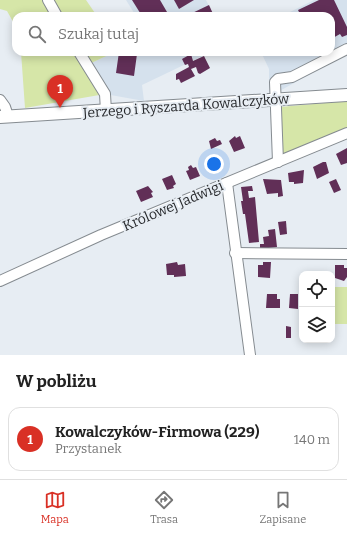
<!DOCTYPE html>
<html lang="pl">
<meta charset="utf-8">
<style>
:root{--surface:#fff;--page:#f6f6f6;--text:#222;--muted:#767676;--line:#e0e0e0;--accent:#d93025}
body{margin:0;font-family:Bitter,serif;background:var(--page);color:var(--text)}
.controls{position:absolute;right:12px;bottom:12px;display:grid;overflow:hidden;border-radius:8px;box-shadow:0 2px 10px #0003}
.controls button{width:36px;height:36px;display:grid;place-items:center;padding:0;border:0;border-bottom:1px solid var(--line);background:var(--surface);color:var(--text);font:20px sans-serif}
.you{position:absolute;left:214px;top:164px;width:14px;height:14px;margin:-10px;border:3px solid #fff;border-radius:50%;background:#1a73e8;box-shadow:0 0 0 6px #1a73e833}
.badge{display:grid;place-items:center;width:26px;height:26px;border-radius:50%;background:var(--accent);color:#fff;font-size:13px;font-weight:700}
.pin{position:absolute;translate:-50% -33px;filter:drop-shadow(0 1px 2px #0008)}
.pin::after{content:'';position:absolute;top:21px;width:14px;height:12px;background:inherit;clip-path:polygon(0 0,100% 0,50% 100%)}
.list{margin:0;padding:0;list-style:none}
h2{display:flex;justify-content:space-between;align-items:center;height:52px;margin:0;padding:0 16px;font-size:17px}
h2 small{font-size:13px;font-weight:400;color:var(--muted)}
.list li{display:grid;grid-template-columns:26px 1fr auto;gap:12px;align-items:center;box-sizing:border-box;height:64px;margin:0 8px 8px;padding:0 8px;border:1px solid var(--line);border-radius:12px}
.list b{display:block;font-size:15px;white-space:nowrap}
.list p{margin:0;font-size:13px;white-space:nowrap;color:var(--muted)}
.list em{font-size:13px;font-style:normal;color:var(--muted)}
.icon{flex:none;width:22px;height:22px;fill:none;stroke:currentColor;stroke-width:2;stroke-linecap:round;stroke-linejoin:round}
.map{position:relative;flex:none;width:347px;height:355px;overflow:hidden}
.search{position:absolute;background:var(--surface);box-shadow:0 2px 10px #0003;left:12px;right:12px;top:12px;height:44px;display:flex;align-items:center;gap:10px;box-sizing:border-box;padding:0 14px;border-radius:12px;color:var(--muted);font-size:15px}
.sheet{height:124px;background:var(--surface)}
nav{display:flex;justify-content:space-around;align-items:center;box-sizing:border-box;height:56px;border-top:1px solid var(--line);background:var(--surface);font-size:11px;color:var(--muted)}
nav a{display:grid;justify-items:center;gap:2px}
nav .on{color:var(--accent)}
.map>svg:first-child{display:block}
.built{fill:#d5e1ed}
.green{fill:#d6e6a8}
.building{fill:#612f57}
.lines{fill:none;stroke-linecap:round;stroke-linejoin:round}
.minor-casing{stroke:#858b90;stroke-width:12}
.major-casing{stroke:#858b90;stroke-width:14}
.minor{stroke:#fff;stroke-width:10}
.major{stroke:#fff;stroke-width:12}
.labels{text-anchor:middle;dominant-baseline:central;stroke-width:4;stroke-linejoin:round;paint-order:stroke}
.street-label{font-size:14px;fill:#282a2d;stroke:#e7edf3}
</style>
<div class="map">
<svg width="347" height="355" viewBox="0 0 347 355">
<rect width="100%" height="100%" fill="#e7edf3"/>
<!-- built -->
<g class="built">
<polygon points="126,0 206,0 214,16 136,16"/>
<polygon points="314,0 347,0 347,54 274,94 269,87 269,69 261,52 331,52 331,16 282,16"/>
<polygon points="115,52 211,52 142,85 144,101 105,94 87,65"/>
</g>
<!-- green -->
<g class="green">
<polygon points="0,0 86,0 97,16 16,16 16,27 7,11 0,9"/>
<polygon points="21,52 115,52 87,65 105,94 25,108"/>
<polygon points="347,101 347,133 278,162 280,107"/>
<rect x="332" y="287" width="15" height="37"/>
</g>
<!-- building -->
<g class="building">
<polygon points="132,0 160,0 167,12 161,16 142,16"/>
<polygon points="174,0 194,0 179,9"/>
<polygon points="319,0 334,0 347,27 347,35 342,37 340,34 331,39 331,16 301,16 298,10"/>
<polygon points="209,5 214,16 186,16"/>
<polygon points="119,52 145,52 145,53 137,54 134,76 116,73"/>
<polygon points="154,52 174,52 175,56 155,56"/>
<polygon points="191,54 193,61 204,56 210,68 200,74 198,73 196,67 191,69 195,76 181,83 179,79 176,80 176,74 189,67 188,64 185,65 182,59"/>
<polygon points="235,136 236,138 240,136 245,148 234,152 229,141"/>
<polygon points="215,138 217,141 220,140 222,144 211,149 209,141"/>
<polygon points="347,148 347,163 341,165 336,154"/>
<polygon points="323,162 326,162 329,173 317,179 313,167"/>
<polygon points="191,165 193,168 196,167 200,176 190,180 186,171 189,170 188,167"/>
<polygon points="304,170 303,183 294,184 294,182 289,182 288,173"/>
<polygon points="172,175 176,184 173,186 174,188 167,190 162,179"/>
<polygon points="263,179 281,180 283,196 278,197 278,193 267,194"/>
<polygon points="336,179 341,190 334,193 329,182"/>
<polygon points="148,186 153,192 151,193 153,197 141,202 136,191"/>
<polygon points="252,186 253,191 248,191 249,198 255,197 259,242 249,243 245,214 243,214 241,201 243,201 241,187"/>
<polygon points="286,221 287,234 280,235 278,222"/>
<polygon points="275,229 277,247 260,249 260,244 264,244 263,237 269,236 268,230"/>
<polygon points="177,262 178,265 185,264 186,276 174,277 174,275 167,275 166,264"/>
<polygon points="263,262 271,262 270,278 258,277 258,265 263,265"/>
<polygon points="335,265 344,265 344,268 347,268 347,277 344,281 335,278"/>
<polygon points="267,294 277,294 277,299 280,299 280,308 266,308"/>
<polygon points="290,294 298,294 298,309 289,308"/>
<polygon points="286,326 291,327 291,338 286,338"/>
</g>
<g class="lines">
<!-- minor casing -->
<g class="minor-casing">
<g id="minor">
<polyline points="48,0 57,16"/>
<polyline points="79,52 105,94 106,111"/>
<polyline points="0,100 5,107 8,116"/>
<polyline points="278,162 275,82 278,79 292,77 347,49"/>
<polyline points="227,183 250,355"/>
<polyline points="235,253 347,254"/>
<polyline points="0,281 101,235 347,133"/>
</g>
</g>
<!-- major casing -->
<g class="major-casing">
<polyline id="major" points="0,117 347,95"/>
</g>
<!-- minor -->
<use href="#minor" class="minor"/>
<!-- major -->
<use href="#major" class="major"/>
</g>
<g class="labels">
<!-- street labels -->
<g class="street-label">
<text transform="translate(186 106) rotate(-4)">Jerzego i Ryszarda Kowalczyków</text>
<text transform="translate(173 206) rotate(-23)">Królowej Jadwigi</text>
</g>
</g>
</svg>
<div class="controls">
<button><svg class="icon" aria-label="locate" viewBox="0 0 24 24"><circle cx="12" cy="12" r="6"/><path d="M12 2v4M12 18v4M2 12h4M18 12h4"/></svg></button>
<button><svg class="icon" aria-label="layers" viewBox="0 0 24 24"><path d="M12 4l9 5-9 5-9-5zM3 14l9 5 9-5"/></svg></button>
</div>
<div class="you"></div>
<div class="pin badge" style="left:60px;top:108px">1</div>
<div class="search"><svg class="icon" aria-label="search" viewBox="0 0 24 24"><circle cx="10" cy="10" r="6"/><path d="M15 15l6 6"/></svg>Szukaj tutaj</div>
</div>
<section class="sheet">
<h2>W pobliżu<small></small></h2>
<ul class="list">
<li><span class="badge">1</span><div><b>Kowalczyków-Firmowa (229)</b><p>Przystanek</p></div><em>140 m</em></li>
</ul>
</section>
<nav>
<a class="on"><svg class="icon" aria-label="map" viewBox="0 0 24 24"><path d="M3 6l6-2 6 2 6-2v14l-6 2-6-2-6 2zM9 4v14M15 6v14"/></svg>Mapa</a>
<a><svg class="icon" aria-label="directions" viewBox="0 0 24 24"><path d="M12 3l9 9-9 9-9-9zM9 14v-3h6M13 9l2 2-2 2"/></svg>Trasa</a>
<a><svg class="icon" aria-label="saved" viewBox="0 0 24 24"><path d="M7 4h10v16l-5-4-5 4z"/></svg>Zapisane</a>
</nav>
